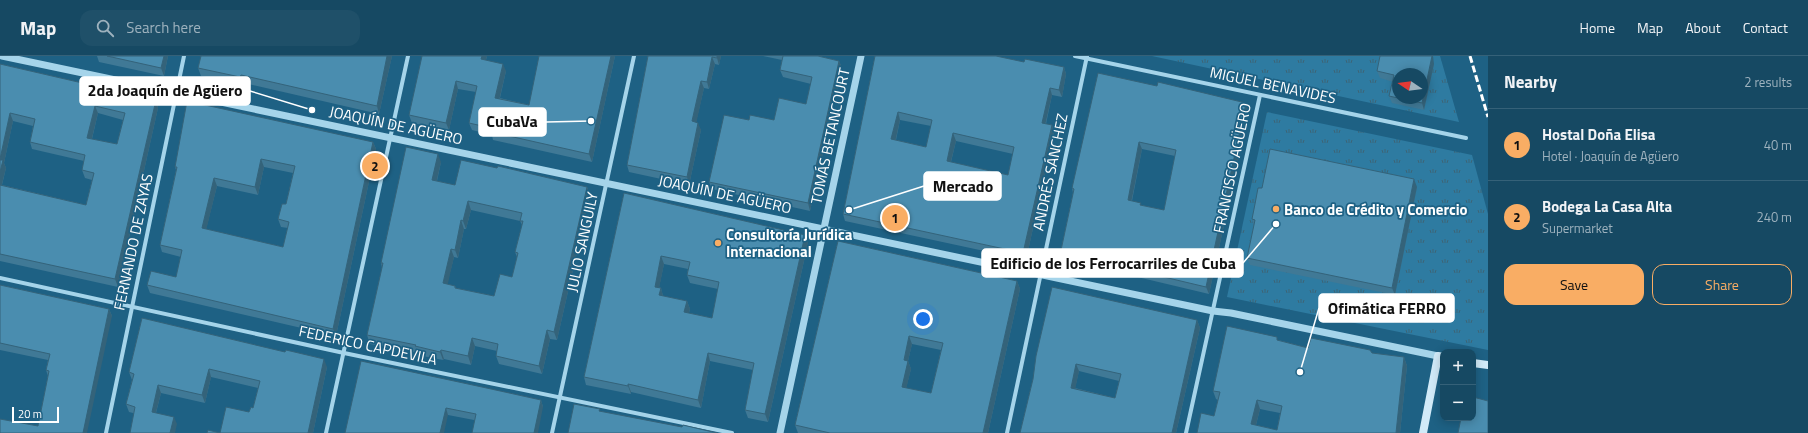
<!DOCTYPE html>
<meta charset="utf-8">
<style>
:root{--surface:#164963;--page:#1f5069;--text:#f1f3f6;--muted:#9eb2be;--line:#356178;--accent:#f9ad64}
body{margin:0;font-family:"Titillium Web",sans-serif;background:var(--page);color:var(--text)}
.controls{position:absolute;right:12px;bottom:12px;display:grid;overflow:hidden;border-radius:8px;box-shadow:0 2px 10px #0003}
.controls button{width:36px;height:36px;display:grid;place-items:center;padding:0;border:0;border-bottom:1px solid var(--line);background:var(--surface);color:var(--text);font:20px sans-serif}
.compass{position:absolute;left:1392px;top:12px;width:36px;height:36px;border-radius:50%;background:var(--surface);box-shadow:0 2px 10px #0003;rotate:283deg}
.scale{position:absolute;left:12px;bottom:10px;width:47px;box-sizing:border-box;padding-left:4px;border:2px solid #fff;border-top:0;font-size:11px;line-height:14px;white-space:nowrap;color:#fff;-webkit-text-stroke:3px #1e6184;paint-order:stroke}
.you{position:absolute;left:923px;top:263px;width:14px;height:14px;margin:-10px;border:3px solid #fff;border-radius:50%;background:#1a73e8;box-shadow:0 0 0 6px #1a73e833}
.badge{display:grid;place-items:center;width:26px;height:26px;border-radius:50%;background:var(--accent);color:#111;font-size:13px;font-weight:700}
.pin{position:absolute;translate:-50% -50%;border:2px solid #fff;box-shadow:0 1px 4px #0006}
.list{margin:0;padding:0;list-style:none}
h2{display:flex;justify-content:space-between;align-items:center;height:52px;margin:0;padding:0 16px;font-size:17px}
h2 small{font-size:13px;font-weight:400;color:var(--muted)}
.list li{display:grid;grid-template-columns:26px 1fr auto;gap:12px;align-items:center;box-sizing:border-box;height:72px;padding:0 16px;border-top:1px solid var(--line)}
.list b{display:block;font-size:15px;white-space:nowrap}
.list p{margin:0;font-size:13px;white-space:nowrap;color:var(--muted)}
.list em{font-size:13px;font-style:normal;color:var(--muted)}
.actions{display:flex;gap:8px;padding:12px 16px}
.actions a{flex:1;padding:9px 0;border:1px solid var(--accent);border-radius:12px;text-align:center;font-size:14px;color:var(--accent)}
.actions .main{background:var(--accent);color:#111}
.icon{flex:none;width:22px;height:22px;fill:none;stroke:currentColor;stroke-width:2;stroke-linecap:round;stroke-linejoin:round}
.map{position:relative;flex:none;width:1488px;height:377px;overflow:hidden}
header{display:flex;align-items:center;gap:24px;box-sizing:border-box;height:56px;padding:0 20px;background:var(--surface);border-bottom:1px solid var(--line)}
header strong{font-size:19px}
nav{display:flex;gap:22px;margin-inline-start:auto;font-size:14px}
.search{width:280px;height:36px;background:var(--page);display:flex;align-items:center;gap:10px;box-sizing:border-box;padding:0 14px;border-radius:12px;color:var(--muted);font-size:15px}
main{display:flex}
aside{flex:1;background:var(--surface)}
.map>svg:first-child{display:block}
.grass{fill:url(#grass-tufts);fill-rule:evenodd}
.lines{fill:none;stroke-linecap:round;stroke-linejoin:round}
.minor{stroke:#a5d4ea;stroke-width:4}
.tertiary{stroke:#a5d4ea;stroke-width:7}
.secondary{stroke:#d1eaf8;stroke-width:8}
.rail{stroke:#fff;stroke-width:3;stroke-dasharray:7 3;stroke-linecap:butt}
.wall{fill:#407996;fill-rule:evenodd}
.shaded-wall{fill:#34637a}
.building{fill:#4a8daf;stroke:#34637a;fill-rule:evenodd}
.poi-dot{fill:#f9ad64;stroke:#1e6184;stroke-width:1.5}
.labels{text-anchor:middle;dominant-baseline:central;stroke-width:3.5;stroke-linejoin:round;paint-order:stroke}
.street-label{font-size:15px;fill:#fff;stroke:#1e6184}
.poi-label{font-size:15px;font-weight:bold;fill:#fff;stroke:#1e6184;text-anchor:start}
.leader{fill:none;stroke:#fff;stroke-width:1.5}
.callout-dot{fill:#fff;stroke:#1e6184;stroke-width:1.5}
.callout{fill:#fff;stroke:#fff;stroke-width:1.5}
.callout-label{font-size:16px;text-anchor:middle;font-weight:bold;fill:#111}
</style>
<header>
<strong>Map</strong>
<div class="search"><svg class="icon" aria-label="search" viewBox="0 0 24 24"><circle cx="10" cy="10" r="6"/><path d="M15 15l6 6"/></svg>Search here</div>
<nav><a>Home</a><a>Map</a><a>About</a><a>Contact</a></nav>
</header>
<main>
<div class="map">
<svg width="1488" height="377" viewBox="0 0 1488 377">
<defs>
<pattern id="grass-tufts" width="24" height="20" patternUnits="userSpaceOnUse"><rect width="24" height="20" fill="#2e7ba1"/><path d="M3 7l-1-3M5 7V3M7 7l1-3M15 17l-1-3M17 17v-4M19 17l1-3" fill="none" stroke="#3d6476"/></pattern>
</defs>
<rect width="100%" height="100%" fill="#1e6184"/>
<!-- grass -->
<g class="grass">
<path d="M1152,0h288l19,66zM1398,18h24v24h-24z"/>
<polygon points="1267,56 1472,99 1488,158 1488,294 1227,241"/>
</g>
<g class="lines">
<!-- minor -->
<g class="minor">
<polyline points="1075,0 1466,82"/>
<polyline points="0,222 344,297 732,377"/>
<polyline points="106,377 184,0"/>
<polyline points="326,377 408,0"/>
<polyline points="552,377 634,0"/>
<polyline points="1007,377 1087,0"/>
<polyline points="1186,377 1260,39"/>
</g>
<!-- tertiary -->
<g class="tertiary">
<polyline points="2,0 1213,255 1231,257 1438,300"/>
<polyline points="780,377 861,0"/>
</g>
<!-- secondary -->
<g class="secondary">
<polyline points="1473,307 1488,309"/>
<polyline points="1423,377 1438,300 1443,301"/>
</g>
<!-- rail -->
<polyline class="rail" points="1470,0 1488,61"/>
</g>
<!-- wall -->
<g class="wall">
<polygon points="97,0 168,0 164,20 99,6"/>
<polygon points="201,0 392,0 379,58 244,27 243,29 201,20 198,12"/>
<polygon points="487,0 486,4 506,15 500,42 529,49 615,0 592,106 493,84 492,79 472,74 469,67 476,36 458,33 449,74 412,67 409,59"/>
<polygon points="648,0 721,0 719,9 715,8 709,33 704,32 696,66 701,74 689,129 629,116 627,109"/>
<polygon points="763,0 818,0 839,5 842,12 810,155 712,133 709,126 749,64 774,64 806,48 811,28 783,21 780,14 782,4"/>
<path d="M875,0l149,6 40,5 2,7 -4,23 -10,-2 -6,29 6,1 2,8 -28,127 -181,-39 -2,-7zM900,64l31,6 -5,21 -30,-7zM956,85l57,13 -5,21 -57,-13z"/>
<path d="M0,8l156,36 2,8 -40,179 -118,-26zM98,57l25,7 -6,24 -25,-5zM13,65l20,5 -3,16 2,7 52,12 -2,9 3,8 7,2 -6,25 -84,-20 4,-17 -2,-5z"/>
<polygon points="1434,8 1424,54 1392,47 1389,40 1393,26 1380,22 1377,15"/>
<path d="M1157,30l89,17 3,7 -40,184 -80,-19 -66,-13 -3,-7 13,-62 -1,-5zM1142,93l33,7 -11,54 -23,-5 -9,-4z"/>
<path d="M373,86l3,7 -40,187 -186,-43 -3,-8 29,-8 5,-20 -19,-5 -2,-7 16,-75 -1,-3zM264,111l29,6 -7,31 -8,15 3,8 7,1 -5,19 -77,-18 11,-43 41,9z"/>
<path d="M441,106l-4,19 18,4 132,2 3,8 -33,145 -7,-1 -8,35 -43,-10 -3,-8 1,-5 -22,-5 -4,19 -27,-6 -1,1 -25,-5v-2l-48,-9 -3,-9 15,-67 -1,-5zM471,154l49,11 2,4 -7,27 2,5 -5,20 -18,19 -38,-8 -1,-2 -8,-2 7,-27 4,1 6,-29h2z"/>
<polygon points="1417,131 1395,239 1250,209 1247,202 1254,170 1252,163 1262,132"/>
<path d="M624,137l181,42 3,8 -40,179 -20,-4 -3,-8 8,-40 -43,-9 -9,47 -70,-16v2l-45,-9 -2,-8zM664,208l24,5 -1,6 3,8 28,6 -6,29 -23,-5 1,-4 -3,-8 -24,-5 -2,-8 -2,-1z"/>
<path d="M838,185l179,40 3,8 -32,144h-190l-3,-8zM912,288l29,6 -10,43 -25,-5 5,-19 -3,-8z"/>
<polygon points="0,229 109,253 112,260 38,370 48,320 46,314 48,304 0,294"/>
<polygon points="142,262 327,311 313,377 207,377 220,377 249,356 253,352 258,332 211,321 205,347 161,337 156,357 177,368 129,356 126,348 132,324 129,316"/>
<path d="M1197,264l3,8 -24,105h-156l13,-54zM1079,315l40,10 -4,17 -40,-10z"/>
<path d="M1278,284l30,8 64,5 32,4 3,9 -7,67h-203l17,-17 4,-16 -2,-1 -3,-8zM1260,353l20,4 -3,17 -21,-5z"/>
<polygon points="482,331 541,344 543,351 474,364 448,359 345,377"/>
</g>
<!-- shaded-wall -->
<g class="shaded-wall">
<polygon points="164,0 168,0 164,20 161,12"/>
<polygon points="387,0 392,0 379,58 377,50"/>
<polygon points="482,0 487,0 484,11 481,3"/>
<polygon points="611,0 615,0 592,106 589,98"/>
<polygon points="717,0 721,0 719,9 717,2"/>
<polygon points="1432,0 1433,0 1434,8 1424,54 1422,47"/>
<polygon points="712,1 715,8 709,33 707,26"/>
<polygon points="839,5 842,12 810,155 808,147"/>
<polygon points="503,8 506,15 498,49 495,42"/>
<polygon points="1064,11 1066,18 1062,41 1059,34"/>
<polygon points="241,19 244,27 243,29 240,21"/>
<polygon points="456,25 458,33 449,74 446,67"/>
<polygon points="701,25 704,32 695,73 692,65"/>
<polygon points="1050,32 1052,39 1044,74 1042,67"/>
<polygon points="156,44 158,52 118,231 115,223"/>
<polygon points="1246,47 1249,54 1209,238 1206,231"/>
<polygon points="95,50 98,57 90,90 87,82"/>
<polygon points="898,56 900,64 894,91 891,83"/>
<polygon points="10,57 13,65 4,107 6,112 0,136 0,103"/>
<polygon points="698,67 701,74 689,129 687,121"/>
<polygon points="1052,69 1054,77 1026,204 1023,197"/>
<polygon points="953,77 956,85 949,113 947,105"/>
<polygon points="373,86 376,93 336,280 333,273"/>
<polygon points="1139,86 1142,93 1130,152 1128,144"/>
<polygon points="438,98 441,106 435,132 432,124"/>
<polygon points="261,103 264,111 258,139 255,131"/>
<polygon points="214,122 217,130 205,179 202,172"/>
<polygon points="1414,123 1417,131 1395,239 1392,232"/>
<polygon points="587,131 590,139 557,284 554,276"/>
<polygon points="468,145 471,154 466,173 463,165"/>
<polygon points="461,164 464,173 458,202 455,194"/>
<polygon points="805,179 808,187 768,366 765,358"/>
<polygon points="451,193 454,201 446,236 443,227"/>
<polygon points="661,200 664,208 658,238 655,231"/>
<polygon points="1017,225 1020,233 988,377 983,377"/>
<polygon points="661,232 663,240 662,247 659,239"/>
<polygon points="687,245 690,253 687,264 684,256"/>
<polygon points="109,253 112,260 87,377 83,377"/>
<polygon points="1197,264 1200,272 1176,377 1172,377"/>
<polygon points="547,274 550,283 542,318 539,310"/>
<polygon points="909,280 912,288 908,305 911,313 905,338 902,331 904,304"/>
<polygon points="472,282 475,290 471,309 468,300"/>
<polygon points="441,294 444,303 443,304 440,296"/>
<polygon points="708,297 710,305 701,352 698,344"/>
<polygon points="1404,301 1407,310 1400,377 1396,377"/>
<polygon points="324,303 327,311 313,377 308,377"/>
<polygon points="1076,308 1079,315 1074,339 1071,332"/>
<polygon points="209,313 211,321 205,347 202,339"/>
<polygon points="628,328 631,336 631,338 628,330"/>
<polygon points="158,329 161,337 154,364 152,356"/>
<polygon points="541,344 543,351 538,377 534,377"/>
<polygon points="1257,344 1260,353 1254,377 1251,368"/>
<polygon points="446,352 448,359 444,377 440,377"/>
<polygon points="174,361 177,368 175,377 170,377"/>
</g>
<!-- building -->
<g class="building">
<polygon points="107,0 164,0 161,12"/>
<polygon points="201,0 387,0 377,50 241,19 240,21 198,12"/>
<polygon points="422,0 482,0 481,3 503,8 495,42 529,49 539,0 611,0 589,98 491,76 491,72 469,67 477,30 456,25 446,67 409,59"/>
<polygon points="648,0 717,0 717,2 712,1 707,26 701,25 692,65 698,67 687,121 627,109"/>
<polygon points="783,0 818,0 839,5 808,147 709,126 724,59 749,64 750,59 774,64 779,42 806,48 812,21 780,14"/>
<path d="M875,0h121l28,6 1,-3 39,8 -5,23 -9,-2 -8,35 10,2 -29,128 -180,-39zM898,56l34,8 -6,27 -35,-8zM953,77l61,14 -6,28 -61,-14z"/>
<polygon points="1380,0 1432,0 1422,47 1399,42 1422,42 1422,18 1398,18 1398,42 1389,40 1394,19 1377,15"/>
<path d="M0,8l156,36 -41,179 -115,-25v-69l86,20 8,-32 -12,-3 3,-15 -55,-13 5,-23 -25,-6 -10,46zM95,50l30,7 -8,31 -30,-6z"/>
<path d="M1098,17l59,13 1,-4 88,21 -40,184 -80,-19 -66,-13 14,-66 -2,-1zM1139,86l37,8 -12,60 -24,-5 1,-2 -13,-3z"/>
<path d="M187,45l186,41 -40,187 -186,-44 4,-14 25,6 6,-27 -22,-5 17,-78h-2zM261,103l34,7 -9,38h-4l-4,15 11,3 -6,25 -81,-19 12,-50 41,9z"/>
<path d="M406,91l32,7 -6,26 23,5 6,-25 36,8 1,-2 89,21 -33,145 -7,-2 -8,36 -43,-10 2,-12 -26,-6 -4,18 -27,-6 -1,2 -25,-6 1,-1 -49,-10 16,-72h-2zM468,145l54,12 -2,8h3l-8,31 3,1 -6,24 -12,-3 -6,22 -39,-8v-2l-12,-3 8,-34 4,1 6,-30 2,1z"/>
<polygon points="1270,93 1414,123 1392,232 1247,202 1255,164 1252,163 1255,148 1258,132 1262,132"/>
<polygon points="0,104 3,104 0,116"/>
<path d="M624,137l181,42 -40,179 -20,-4 9,-47 -46,-10 -10,47 -70,-16v2l-44,-9zM661,200l29,6 -3,13 32,7 -7,36 -28,-6 3,-11 -28,-6 2,-7 -6,-1z"/>
<path d="M838,185l179,40 -34,152h-153l-35,-8zM909,280l34,7 -12,50 -29,-6 6,-26 -4,-1z"/>
<polygon points="0,229 109,253 83,377 0,377 0,363 38,370 49,315 46,314 50,298 0,287"/>
<path d="M1052,231l145,33 -25,113h-152l13,-54 3,-23zM1076,308l45,10 -6,24 -44,-10z"/>
<polygon points="142,262 285,296 286,294 324,303 308,377 207,377 208,374 220,377 226,351 249,356 251,351 253,352 260,325 209,313 202,339 158,329 152,356 174,361 170,377 130,377 135,351 126,348 134,318 129,316"/>
<path d="M1227,270l50,11v3l31,8 3,-10 59,12 2,3 32,4 -8,76h-199l4,-20 13,3 6,-24 -7,-1zM1257,344l25,6 -5,24 -26,-6z"/>
<polygon points="361,305 482,331 541,344 534,377 472,377 476,358 446,352 440,377 345,377"/>
<polygon points="1473,341 1488,345 1488,377 1458,377 1461,362 1473,362"/>
<polygon points="574,348 600,353 599,355 682,371 683,369 717,377 568,377"/>
</g>
<!-- markers -->
<g class="poi-dot">
<circle cx="1276" cy="153" r="4"/>
<circle cx="718" cy="187" r="4"/>
</g>
<g class="labels">
<!-- street labels -->
<g class="street-label">
<text transform="translate(1273 29) rotate(12)">MIGUEL BENAVIDES</text>
<text transform="translate(396 69) rotate(12)">JOAQUÍN DE AGÜERO</text>
<text transform="translate(830 80) rotate(-78)">TOMÁS BETANCOURT</text>
<text transform="translate(1232 112) rotate(-78)">FRANCISCO AGÜERO</text>
<text transform="translate(1050 116) rotate(-78)">ANDRÉS SÁNCHEZ</text>
<text transform="translate(725 138) rotate(12)">JOAQUÍN DE AGÜERO</text>
<text transform="translate(133 186) rotate(-78)">FERNANDO DE ZAYAS</text>
<text transform="translate(582 186) rotate(-78)">JULIO SANGUILY</text>
<text transform="translate(368 289) rotate(12)">FEDERICO CAPDEVILA</text>
</g>
<!-- poi labels -->
<g class="poi-label">
<text x="1284" y="153">Banco de Crédito y Comercio</text>
<text x="726" y="178">Consultoría Jurídica<tspan x="726" dy="17">Internacional</tspan></text>
</g>
</g>
<!-- callouts -->
<path class="leader" d="M312 54L250 35M591 65L546 66M849 154L924 130M1276 168L1243 207M1300 316L1319 252"/>
<g class="callout-dot">
<circle cx="312" cy="54" r="4"/>
<circle cx="591" cy="65" r="4"/>
<circle cx="849" cy="154" r="4"/>
<circle cx="1276" cy="168" r="4"/>
<circle cx="1300" cy="316" r="4"/>
</g>
<g class="callout">
<rect x="80" y="21" width="170" height="28" rx="4"/>
<rect x="479" y="52" width="67" height="28" rx="4"/>
<rect x="924" y="116" width="77" height="28" rx="4"/>
<rect x="982" y="193" width="261" height="28" rx="4"/>
<rect x="1319" y="238" width="135" height="28" rx="4"/>
</g>
<g class="callout-label">
<text x="165" y="40">2da Joaquín de Agüero</text>
<text x="512" y="71">CubaVa</text>
<text x="963" y="136">Mercado</text>
<text x="1113" y="213">Edificio de los Ferrocarriles de Cuba</text>
<text x="1387" y="258">Ofimática FERRO</text>
</g>
</svg>
<div class="controls">
<button>+</button>
<button>−</button>
</div>
<svg class="compass" viewBox="-18 -18 36 36"><path d="M0-13l5 13h-10z" fill="#e53935"/><path d="M0 13l5-13h-10z" fill="#9eb2be"/></svg>
<div class="scale">20 m</div>
<div class="you"></div>
<div class="pin badge" style="left:895px;top:162px">1</div>
<div class="pin badge" style="left:375px;top:110px">2</div>
</div>
<aside>
<h2>Nearby<small>2 results</small></h2>
<ul class="list">
<li><span class="badge">1</span><div><b>Hostal Doña Elisa</b><p>Hotel · Joaquín de Agüero</p></div><em>40 m</em></li>
<li><span class="badge">2</span><div><b>Bodega La Casa Alta</b><p>Supermarket</p></div><em>240 m</em></li>
</ul>
<div class="actions"><a class="main">Save</a><a>Share</a></div>
</aside>
</main>
